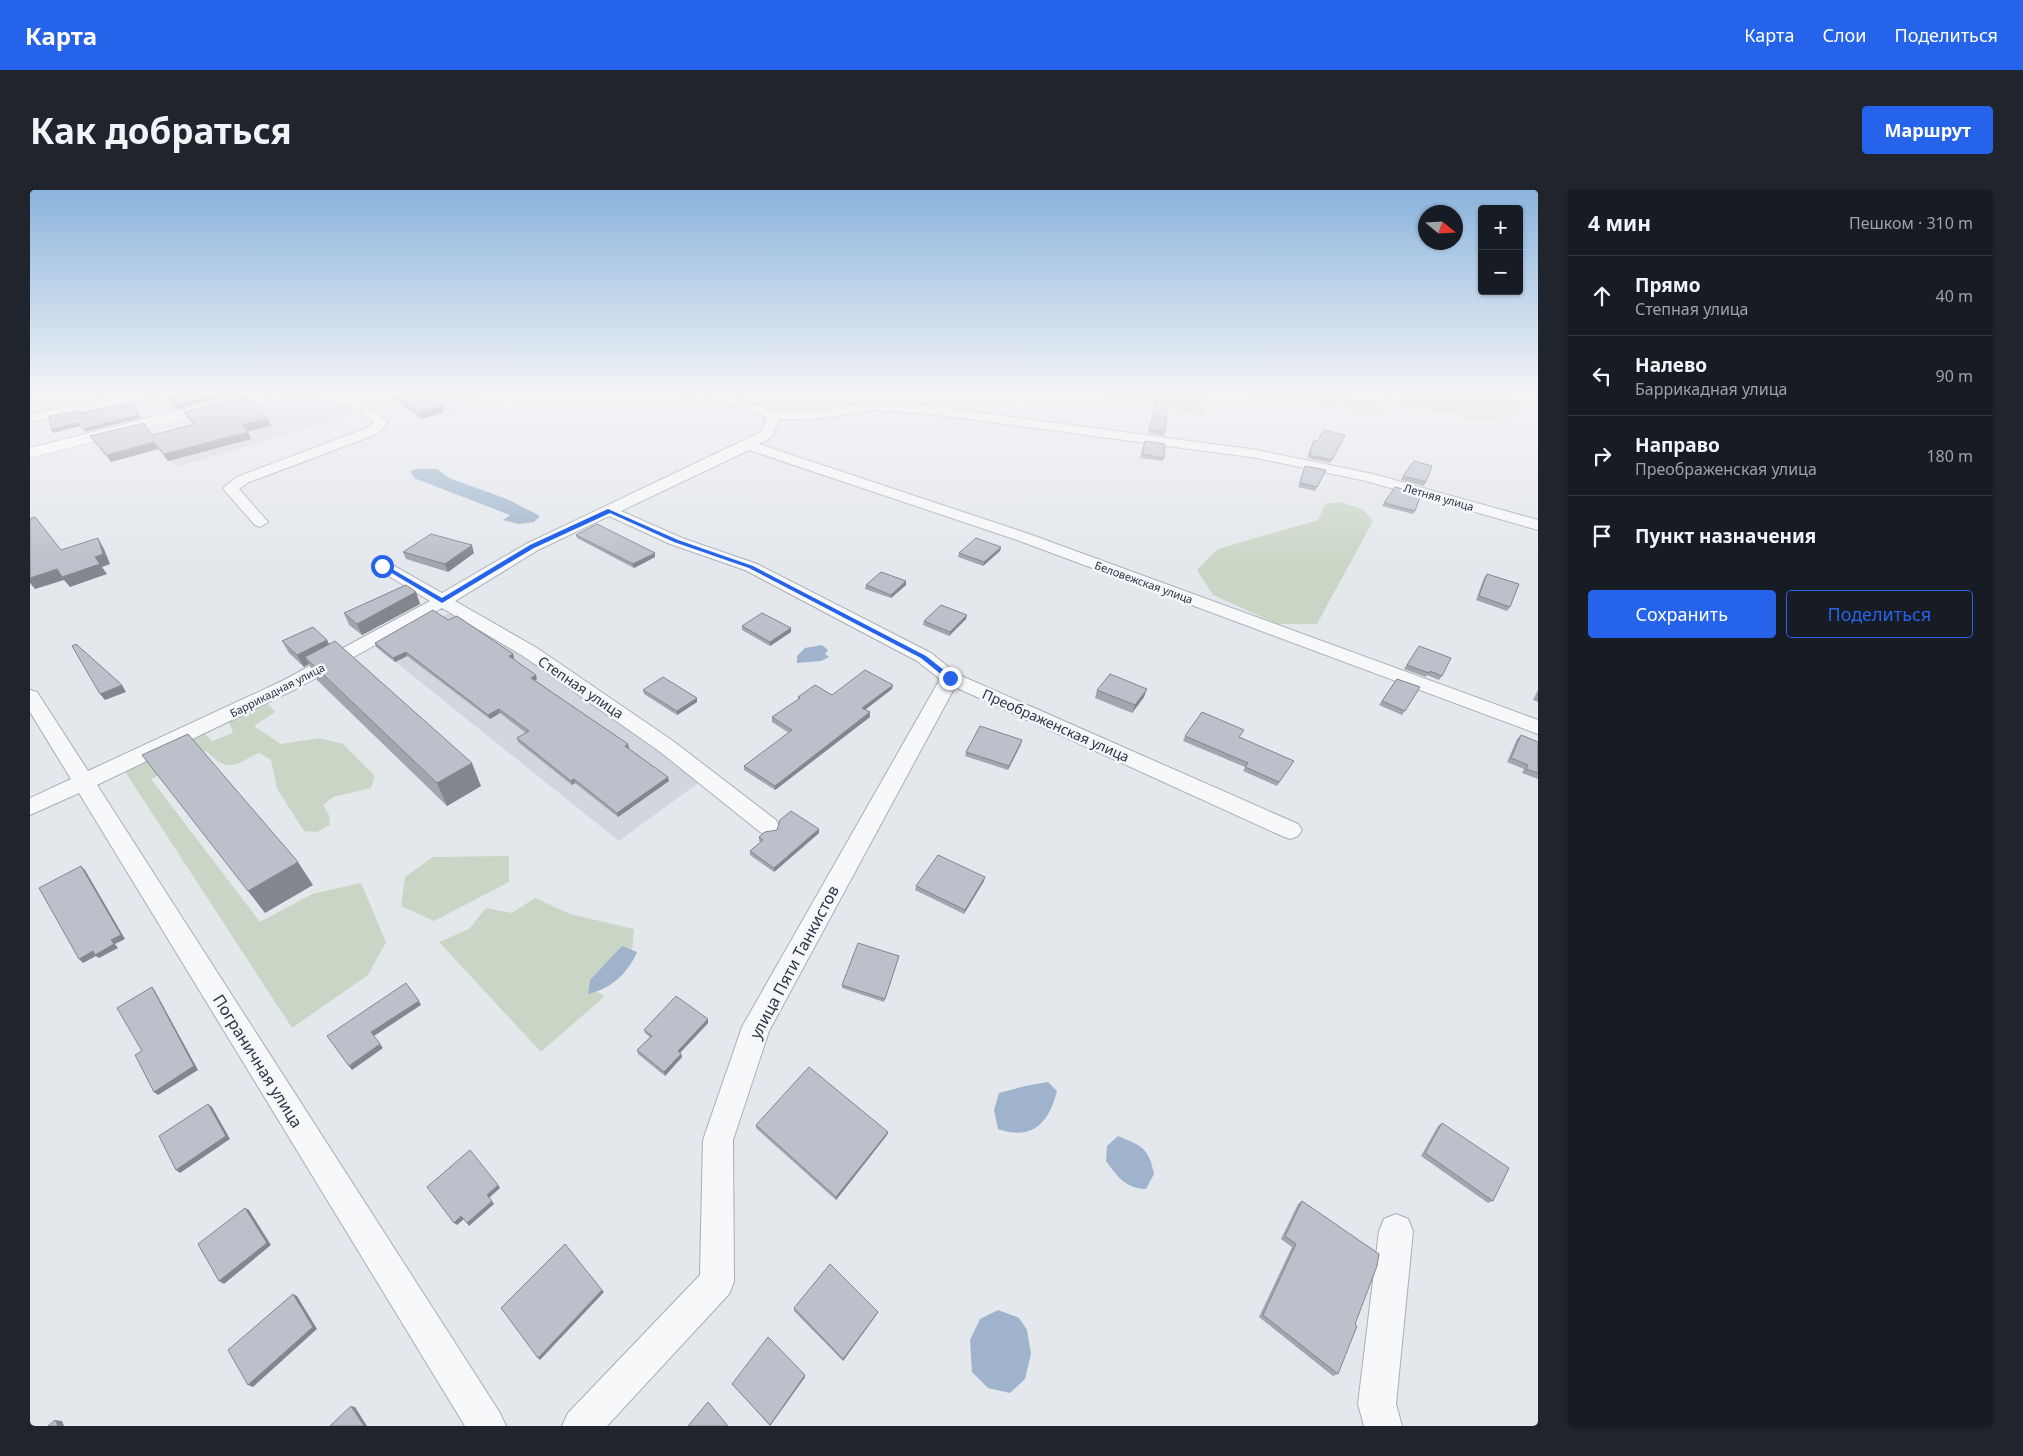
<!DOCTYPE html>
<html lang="ru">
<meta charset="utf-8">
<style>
:root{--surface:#171b24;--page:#20242c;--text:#f1f3f6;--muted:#9ea1a6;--line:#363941;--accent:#2563eb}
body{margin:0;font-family:"Noto Sans",sans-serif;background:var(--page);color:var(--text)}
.controls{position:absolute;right:15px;top:15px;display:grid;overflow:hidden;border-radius:5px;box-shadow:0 1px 4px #0004}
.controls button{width:45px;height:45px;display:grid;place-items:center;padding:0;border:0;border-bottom:1px solid var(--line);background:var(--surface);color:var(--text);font:25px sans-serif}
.compass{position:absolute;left:1388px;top:15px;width:45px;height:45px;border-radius:50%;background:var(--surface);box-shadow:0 1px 4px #0004;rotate:108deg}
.stop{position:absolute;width:15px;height:15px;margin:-11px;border:4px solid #2563eb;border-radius:50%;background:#fff}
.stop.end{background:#2563eb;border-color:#fff;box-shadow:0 1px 5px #0008}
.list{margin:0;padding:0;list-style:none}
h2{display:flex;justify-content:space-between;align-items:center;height:65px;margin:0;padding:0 20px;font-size:21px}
h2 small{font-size:16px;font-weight:400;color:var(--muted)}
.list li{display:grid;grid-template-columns:32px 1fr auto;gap:15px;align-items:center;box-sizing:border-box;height:80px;padding:0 20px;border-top:1px solid var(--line)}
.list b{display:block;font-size:19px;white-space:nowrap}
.list p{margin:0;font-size:16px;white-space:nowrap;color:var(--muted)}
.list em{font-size:16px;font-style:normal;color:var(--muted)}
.actions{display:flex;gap:10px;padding:15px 20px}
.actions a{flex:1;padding:11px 0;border:1px solid var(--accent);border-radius:5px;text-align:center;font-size:18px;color:var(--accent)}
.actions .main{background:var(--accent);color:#fff}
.icon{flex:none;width:28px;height:28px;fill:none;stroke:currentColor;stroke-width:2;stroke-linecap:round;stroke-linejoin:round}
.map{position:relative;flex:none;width:1508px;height:1236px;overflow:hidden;border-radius:5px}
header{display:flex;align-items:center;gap:30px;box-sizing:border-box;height:70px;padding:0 25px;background:var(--accent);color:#fff}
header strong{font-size:24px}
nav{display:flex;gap:28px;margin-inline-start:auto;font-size:18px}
.intro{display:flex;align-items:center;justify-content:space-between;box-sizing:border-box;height:120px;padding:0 30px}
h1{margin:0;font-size:35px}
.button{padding:12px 22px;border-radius:5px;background:var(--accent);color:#fff;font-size:18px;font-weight:700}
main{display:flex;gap:30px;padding:0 30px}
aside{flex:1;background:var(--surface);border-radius:5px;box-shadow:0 1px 4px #0004}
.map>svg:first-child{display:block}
.built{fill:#d2d6de}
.green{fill:#c9d6c5}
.water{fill:#9fb4cc}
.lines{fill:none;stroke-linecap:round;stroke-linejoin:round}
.minor-casing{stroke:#a9aeb7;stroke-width:2}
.major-casing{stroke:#a3abb8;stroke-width:1}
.minor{fill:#f7f8fa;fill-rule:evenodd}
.major{fill:#fff;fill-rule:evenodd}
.wall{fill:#a1a5ae}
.shaded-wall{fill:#83868d}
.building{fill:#bbc0ca;stroke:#83868d}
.route{fill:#2563eb}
.labels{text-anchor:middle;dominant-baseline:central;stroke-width:5;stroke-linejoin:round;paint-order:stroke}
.far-street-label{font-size:11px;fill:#2b3445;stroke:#f4f6f9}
.street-label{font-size:14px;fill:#2b3445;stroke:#f4f6f9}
.near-street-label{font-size:16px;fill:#2b3445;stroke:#f4f6f9}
</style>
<header>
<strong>Карта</strong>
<nav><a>Карта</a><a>Слои</a><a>Поделиться</a></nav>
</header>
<div class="intro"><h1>Как добраться</h1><a class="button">Маршрут</a></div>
<main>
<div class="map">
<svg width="1508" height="1236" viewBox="0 0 1508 1236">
<rect width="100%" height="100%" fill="#e4e7ec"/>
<!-- built -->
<g class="built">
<polygon points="384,200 472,200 421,224"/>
<polygon points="271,204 313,213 326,224 147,277 120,251 179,237 171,228"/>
<polygon points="426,420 671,591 589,651 348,458"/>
</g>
<!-- green -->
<g class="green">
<path d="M1034,200h275l18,10h45l-4,-7 4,-3h87c10,9 25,7 36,15l-7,11 -22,2 -4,3 -21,-1 -17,-9 -20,2 -7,-5 -20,1 -33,-4 10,7 -17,3 -27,-9 -12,3 -40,-7 -13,4 -52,-11 -12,4 -9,15 -96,-14 -6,-5z"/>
<polygon points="1310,312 1332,319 1343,331 1287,434 1247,434 1183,405 1167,380 1188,359 1288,330 1295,314"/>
<path d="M238,514l7,8 -21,14 27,18 38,-6 24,6 32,32 -4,12 -38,9 -10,8 6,10 1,10 -13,7 -13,-1 -27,-42 -6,-29 -12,-7c-28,13 -29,20 -53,-2l-55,28 109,143 52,-28 49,-11 25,59 -18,33 -76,53 -168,-258 80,-37 8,8 21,-8 -4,-11 9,-7z"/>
<polygon points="479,666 479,692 404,731 371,716 375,687 403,667"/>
<polygon points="505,708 540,724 604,739 602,760 592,757 560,790 559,803 567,802 575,806 511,862 409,752 439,739 456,718 482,723"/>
</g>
<!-- water -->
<g class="water">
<polygon points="387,279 407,279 419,288 477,309 510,326 504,332 488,334 473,330 480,325 384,288 380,281"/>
<polygon points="792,455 798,460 795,464 799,467 791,471 767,473 767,466 775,458"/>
<path d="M592,756l15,6c-9,21 -26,37 -49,42l2,-14z"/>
<path d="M1018,892l9,9c-8,32 -25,50 -59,38l-4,-19 5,-17 26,-7z"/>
<path d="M1088,946c24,10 31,12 36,38l-8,15c-21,-1 -28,-12 -40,-28l1,-15z"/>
<polygon points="968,1120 989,1128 997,1140 1001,1164 995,1189 980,1203 958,1198 942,1182 940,1150 950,1129"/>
</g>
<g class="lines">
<!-- minor casing -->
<g class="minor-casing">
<g id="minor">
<polygon points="121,200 146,200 140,204 0,232 0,224"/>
<polygon points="256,200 284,200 323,207 358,232 347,244 217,293 209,299 238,332 230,337 225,335 195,301 193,298 207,287 337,238 344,232 315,213 262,204"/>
<polygon points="653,200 673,200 745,221 781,222 845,212 900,216 1227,260 1343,284 1508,330 1508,340 1336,291 1227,268 900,224 845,220 781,230 749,229 742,247 729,254 999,344 1508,530 1508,544 987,350 719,260 591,321 652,348 727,374 901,463 927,484 1268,634 1272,640 1268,646 1260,649 1252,646 925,497 739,841 703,950 704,1092 699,1104 577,1236 532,1236 538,1223 670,1085 673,950 712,837 910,489 887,471 715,380 640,354 579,326 508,360 425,411 507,458 643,551 746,630 749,636 746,642 738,645 730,642 629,561 493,466 412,418 266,499 67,595 470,1223 476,1236 435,1236 49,603 0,625 0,608 41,589 0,522 0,500 7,502 58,581 252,491 400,411 347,379 345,376 347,373 359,373 412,403 496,354 731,242 737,227"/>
<polygon points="1493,200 1508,200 1508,206 1495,203"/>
<polygon points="1366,1024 1378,1029 1383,1041 1366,1214 1372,1236 1334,1236 1328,1214 1349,1041 1354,1029"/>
</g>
</g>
<!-- major casing -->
<g class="major-casing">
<polygon id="major" points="229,200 254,200 252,203 0,268 0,258"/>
</g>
<!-- minor -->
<use href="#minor" class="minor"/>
<!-- major -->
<use href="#major" class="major"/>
</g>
<!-- wall -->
<g class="wall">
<polygon points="1130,200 1135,242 1134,246 1118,243"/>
<polygon points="1353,200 1361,200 1356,213"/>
<polygon points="361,202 412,216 414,222 391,229 363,209"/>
<polygon points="138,207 184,209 147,219 139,211"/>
<polygon points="154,222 238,229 241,236 217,242 221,249 138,271 128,259 81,272 65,253 60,246 122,245 163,234 158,229"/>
<polygon points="1315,245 1300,273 1277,268 1284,250 1288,251"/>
<polygon points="1115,251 1134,268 1133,271 1110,268"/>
<polygon points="1275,276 1296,280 1285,301 1268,297"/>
<polygon points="1373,286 1396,292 1394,296 1371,290"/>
<polygon points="1354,313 1385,321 1383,324 1352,316"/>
<polygon points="546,345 625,367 604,378 547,348"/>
<polygon points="971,357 970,361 953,376 928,367 929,363"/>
<polygon points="373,362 444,363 418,382 376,369"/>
<polygon points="1457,384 1480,417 1477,421 1446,410 1454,388"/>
<polygon points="876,391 876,395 861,408 835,399 836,395"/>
<polygon points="386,402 390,414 332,445 319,435 314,423"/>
<polygon points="936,429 919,446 893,435 894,431"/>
<polygon points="418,430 483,464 484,468 483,468 507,489 505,490 599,558 598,559 639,591 588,627 545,593 542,595 488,552 487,548 496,543 470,523 460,529 377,466 365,472 346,457 345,453"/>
<polygon points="712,436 761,438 761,442 740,456 712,440"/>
<polygon points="297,450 299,454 451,596 417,616 287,490 279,474 274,477 259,463 252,451"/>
<polygon points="1389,456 1412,486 1409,490 1397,485 1396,487 1374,479"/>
<polygon points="1367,489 1390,497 1372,525 1349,515"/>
<polygon points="862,499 835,520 840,527 745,600 714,580 714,576 759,543 742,532 742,527 768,510 768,507 802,505"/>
<polygon points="613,500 667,512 647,525 614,504"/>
<polygon points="1067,500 1114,507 1102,523 1065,508"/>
<polygon points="1508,500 1508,512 1503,510"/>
<polygon points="1491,545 1508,552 1508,589 1492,583 1494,579 1477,572 1487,549"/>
<polygon points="1155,546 1210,548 1264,571 1247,596 1213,581 1215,577 1153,551"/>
<polygon points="991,554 978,580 935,566 936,562"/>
<polygon points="789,643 744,682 720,665 720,661 731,652 729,651 729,647"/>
<polygon points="954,691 934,724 885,700 886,696"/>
<polygon points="868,770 854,812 812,798 812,795"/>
<polygon points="678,829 678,833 650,863 651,864 652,867 635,886 608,864 607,860 620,847 615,843 614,840"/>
<polygon points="1412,933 1463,1011 1458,1013 1391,966 1408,936"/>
<polygon points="726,935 858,942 857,945 806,1010 726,938"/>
<polygon points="1272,1011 1325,1134 1308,1184 1303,1186 1229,1127 1262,1057 1251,1049 1268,1014"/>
<polygon points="764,1118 848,1122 847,1124 813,1171 764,1121"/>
<polygon points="775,1187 740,1236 703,1195 702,1194"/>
</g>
<!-- shaded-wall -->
<g class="shaded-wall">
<polygon points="207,200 208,203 185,209 184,206"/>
<polygon points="662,202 663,205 656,209 655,205"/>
<polygon points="183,206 184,209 147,219 146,215"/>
<polygon points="412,216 414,222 391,229 389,222"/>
<polygon points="109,225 111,228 55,242 53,239"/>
<polygon points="238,229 241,236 215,242 212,235"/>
<polygon points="48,233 50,236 23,243 21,239"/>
<polygon points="218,242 221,249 138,271 134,264"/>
<polygon points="124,252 128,259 81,272 77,265"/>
<polygon points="68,348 74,359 80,374 72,377 77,384 40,397 34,390 5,399 0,393 0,388 65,367"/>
<polygon points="442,355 444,363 418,382 415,374"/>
<polygon points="971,357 970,361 953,376 954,372"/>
<polygon points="625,363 625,367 604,378 603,374"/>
<polygon points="876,391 876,395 861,408 861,405"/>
<polygon points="386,402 390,414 332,445 327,434"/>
<polygon points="937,425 936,429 919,446 920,442"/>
<polygon points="761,438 761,442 740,456 740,452"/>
<polygon points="297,450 303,462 275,467 279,474 274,477 267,465"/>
<polygon points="376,462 377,466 365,472 363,468"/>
<polygon points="483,464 484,468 480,470 479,466"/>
<polygon points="506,485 507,489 502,492 501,488"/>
<polygon points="92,495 96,502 75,510 70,504"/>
<polygon points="863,495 862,499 832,522 832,518"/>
<polygon points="1117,499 1114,507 1102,523 1105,515"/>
<polygon points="667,508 667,512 647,525 647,521"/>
<polygon points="469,519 470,523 460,529 458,525"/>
<polygon points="840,522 840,527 745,600 745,596"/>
<polygon points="992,550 991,554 978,580 979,576"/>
<polygon points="598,554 599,558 595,560 595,556"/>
<polygon points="442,573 451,596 417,616 407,593"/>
<polygon points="638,587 639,591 588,627 587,623"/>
<polygon points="544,589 545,593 542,595 541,591"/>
<polygon points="789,639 789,643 744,682 744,678"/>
<polygon points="268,672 283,695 235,723 218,701"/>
<polygon points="51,676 55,680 95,749 85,754 88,758 69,768 66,766 53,773 49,769 81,750"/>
<polygon points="955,687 954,691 934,724 935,720"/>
<polygon points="122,797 125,801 168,880 128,905 124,902"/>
<polygon points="389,811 391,815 344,846 341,842"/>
<polygon points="678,829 678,833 648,865 648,861"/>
<polygon points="350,854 353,858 322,880 319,876"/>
<polygon points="651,864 652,867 635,886 634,882"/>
<polygon points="178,914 182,917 200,949 150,983 146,980"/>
<polygon points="858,942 857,945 806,1010 806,1007"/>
<polygon points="468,995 470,998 459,1008 457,1005"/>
<polygon points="462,1011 464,1014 439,1036 437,1033"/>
<polygon points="215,1018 219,1020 241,1055 194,1094 189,1091"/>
<polygon points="431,1026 434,1029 427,1035 424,1033"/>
<polygon points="572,1100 574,1102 510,1170 508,1168"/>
<polygon points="263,1104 267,1106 287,1139 223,1197 218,1195"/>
<polygon points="848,1122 847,1124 813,1171 813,1169"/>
<polygon points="775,1185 775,1187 740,1236 740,1235"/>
<polygon points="321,1216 325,1217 337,1236 334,1236"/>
<polygon points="25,1230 32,1231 34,1236 28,1236"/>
</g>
<!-- building -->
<g class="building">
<polygon points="166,200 177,200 183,206 146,215 138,207"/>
<polygon points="187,200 206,200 184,206"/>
<polygon points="369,200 389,200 412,216 389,222 361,202"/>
<polygon points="653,200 658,200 662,202 655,205"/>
<polygon points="1130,200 1138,201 1135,242 1119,240"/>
<polygon points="1355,200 1361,200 1357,209"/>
<polygon points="217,206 238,229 212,235 218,242 134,264 124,252 77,265 60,246 114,233 122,245 166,234 154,222"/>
<polygon points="102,213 109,225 53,239 48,233 21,239 19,226 48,221 49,224"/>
<polygon points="1294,240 1315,245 1302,270 1279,265 1284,250 1288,251"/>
<polygon points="1115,251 1135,254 1134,268 1112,264"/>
<polygon points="1384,271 1402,276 1396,292 1373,286"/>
<polygon points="1275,276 1296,280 1287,297 1270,293"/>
<polygon points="1365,297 1391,304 1385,321 1354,313"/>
<polygon points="5,327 31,360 68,348 73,364 65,367 70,374 32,387 27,379 0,388 0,329"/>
<polygon points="567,334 625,363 603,374 546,345"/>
<polygon points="401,344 442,355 415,374 373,362"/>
<polygon points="946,348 971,357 954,372 929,363"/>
<polygon points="851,382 876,391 861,405 836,395"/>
<polygon points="1457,384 1489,394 1480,417 1449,406"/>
<polygon points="376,395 386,402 327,434 314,423"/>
<polygon points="911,415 937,425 920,442 894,431"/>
<polygon points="403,420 418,430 427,426 483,464 479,466 506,485 501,488 598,554 595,556 638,587 587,623 544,589 541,591 487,548 499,541 469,519 458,525 376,462 363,468 345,453"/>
<polygon points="732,423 761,438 740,452 712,436"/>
<polygon points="283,437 297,450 267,465 252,451"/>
<polygon points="305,451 442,573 407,593 275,467"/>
<polygon points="46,454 92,495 70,504 42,456"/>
<polygon points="1389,456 1421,468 1412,486 1400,481 1399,483 1377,475"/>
<polygon points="835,480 863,495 832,518 840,522 745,596 714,576 762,540 742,527 770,508 768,507 785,495 802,505"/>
<polygon points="1080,484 1117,499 1105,515 1067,500"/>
<polygon points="633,487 667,508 647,521 613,500"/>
<polygon points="1367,489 1390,497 1375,521 1352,511"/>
<polygon points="1172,522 1214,540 1209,547 1264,571 1249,592 1215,577 1218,573 1155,546"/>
<polygon points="950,536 992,550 979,576 936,562"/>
<polygon points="158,544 268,672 218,701 112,565"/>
<polygon points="1491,545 1508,552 1508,583 1496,579 1498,575 1481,568"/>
<polygon points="761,621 789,639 744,678 720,661 733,650 729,647 735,642 747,640 750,630"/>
<polygon points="908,665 955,687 935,720 886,696"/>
<polygon points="51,676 91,745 81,750 84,754 65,765 63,761 49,769 9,698"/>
<polygon points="828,753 869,766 855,809 812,795"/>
<polygon points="376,793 389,811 341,842 350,854 319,876 297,846"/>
<polygon points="122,797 164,876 124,902 105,865 112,861 87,818"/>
<polygon points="646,806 678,829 648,861 651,864 634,882 607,860 622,846 614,840"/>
<polygon points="779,877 858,942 806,1007 726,935"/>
<polygon points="178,914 196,946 146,980 129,946"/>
<polygon points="1412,933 1479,978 1463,1011 1395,963"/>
<polygon points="440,960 468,995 457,1005 462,1011 437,1033 431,1026 424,1033 397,997"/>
<polygon points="1272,1011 1349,1064 1347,1076 1325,1134 1327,1136 1308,1184 1233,1125 1266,1054 1255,1046"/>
<polygon points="215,1018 237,1053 189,1091 168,1054"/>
<polygon points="535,1054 572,1100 508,1168 471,1118"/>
<polygon points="800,1074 848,1122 813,1169 764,1118"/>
<polygon points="263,1104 283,1137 218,1195 198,1160"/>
<polygon points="738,1147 775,1185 740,1235 702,1194"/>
<polygon points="678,1212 698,1236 658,1236"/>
<polygon points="321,1216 334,1236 300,1236"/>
<polygon points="25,1230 28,1236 18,1236"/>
</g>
<!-- sky -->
<linearGradient id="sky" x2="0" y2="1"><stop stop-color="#8bb4dd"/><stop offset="0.54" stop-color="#f3f4f6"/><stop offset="1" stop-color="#f3f4f6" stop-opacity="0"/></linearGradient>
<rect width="1508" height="373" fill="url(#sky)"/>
<!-- route -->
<polygon class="route" points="578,319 648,350 723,376 896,466 924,488 918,490 891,468 719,378 644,352 580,323 504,358 412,413 350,376 355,375 412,408 500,355"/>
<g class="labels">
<!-- far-street labels -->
<g class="far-street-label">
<text transform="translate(1409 307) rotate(16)">Летняя улица</text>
<text transform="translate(1114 392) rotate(20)">Беловежская улица</text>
<text transform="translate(247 500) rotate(-27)">Баррикадная улица</text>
</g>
<!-- street labels -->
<g class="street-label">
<text transform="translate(551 497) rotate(34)">Степная улица</text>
<text transform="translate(1026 535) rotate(24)">Преображенская улица</text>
</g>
<!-- near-street labels -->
<g class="near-street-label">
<text transform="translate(764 772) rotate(-62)">улица Пяти Танкистов</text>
<text transform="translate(228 871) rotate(58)">Пограничная улица</text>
</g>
</g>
</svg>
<div class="controls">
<button>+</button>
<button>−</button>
</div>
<svg class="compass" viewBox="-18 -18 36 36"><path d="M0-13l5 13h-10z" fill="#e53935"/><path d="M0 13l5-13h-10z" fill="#9ea1a6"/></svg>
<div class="stop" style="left:352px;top:376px"></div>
<div class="stop end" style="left:920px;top:488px"></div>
</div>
<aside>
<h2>4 мин<small>Пешком · 310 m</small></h2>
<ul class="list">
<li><svg class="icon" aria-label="ahead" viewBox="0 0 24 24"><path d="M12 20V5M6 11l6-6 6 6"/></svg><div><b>Прямо</b><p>Степная улица</p></div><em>40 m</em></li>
<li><svg class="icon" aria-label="left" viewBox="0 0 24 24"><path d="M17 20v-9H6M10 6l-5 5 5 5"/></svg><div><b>Налево</b><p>Баррикадная улица</p></div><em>90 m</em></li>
<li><svg class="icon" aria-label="right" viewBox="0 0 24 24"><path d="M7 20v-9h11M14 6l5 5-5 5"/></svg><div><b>Направо</b><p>Преображенская улица</p></div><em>180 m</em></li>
<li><svg class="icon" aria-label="arrive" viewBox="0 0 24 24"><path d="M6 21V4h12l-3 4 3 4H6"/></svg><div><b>Пункт назначения</b></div></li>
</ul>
<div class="actions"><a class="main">Сохранить</a><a>Поделиться</a></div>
</aside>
</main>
